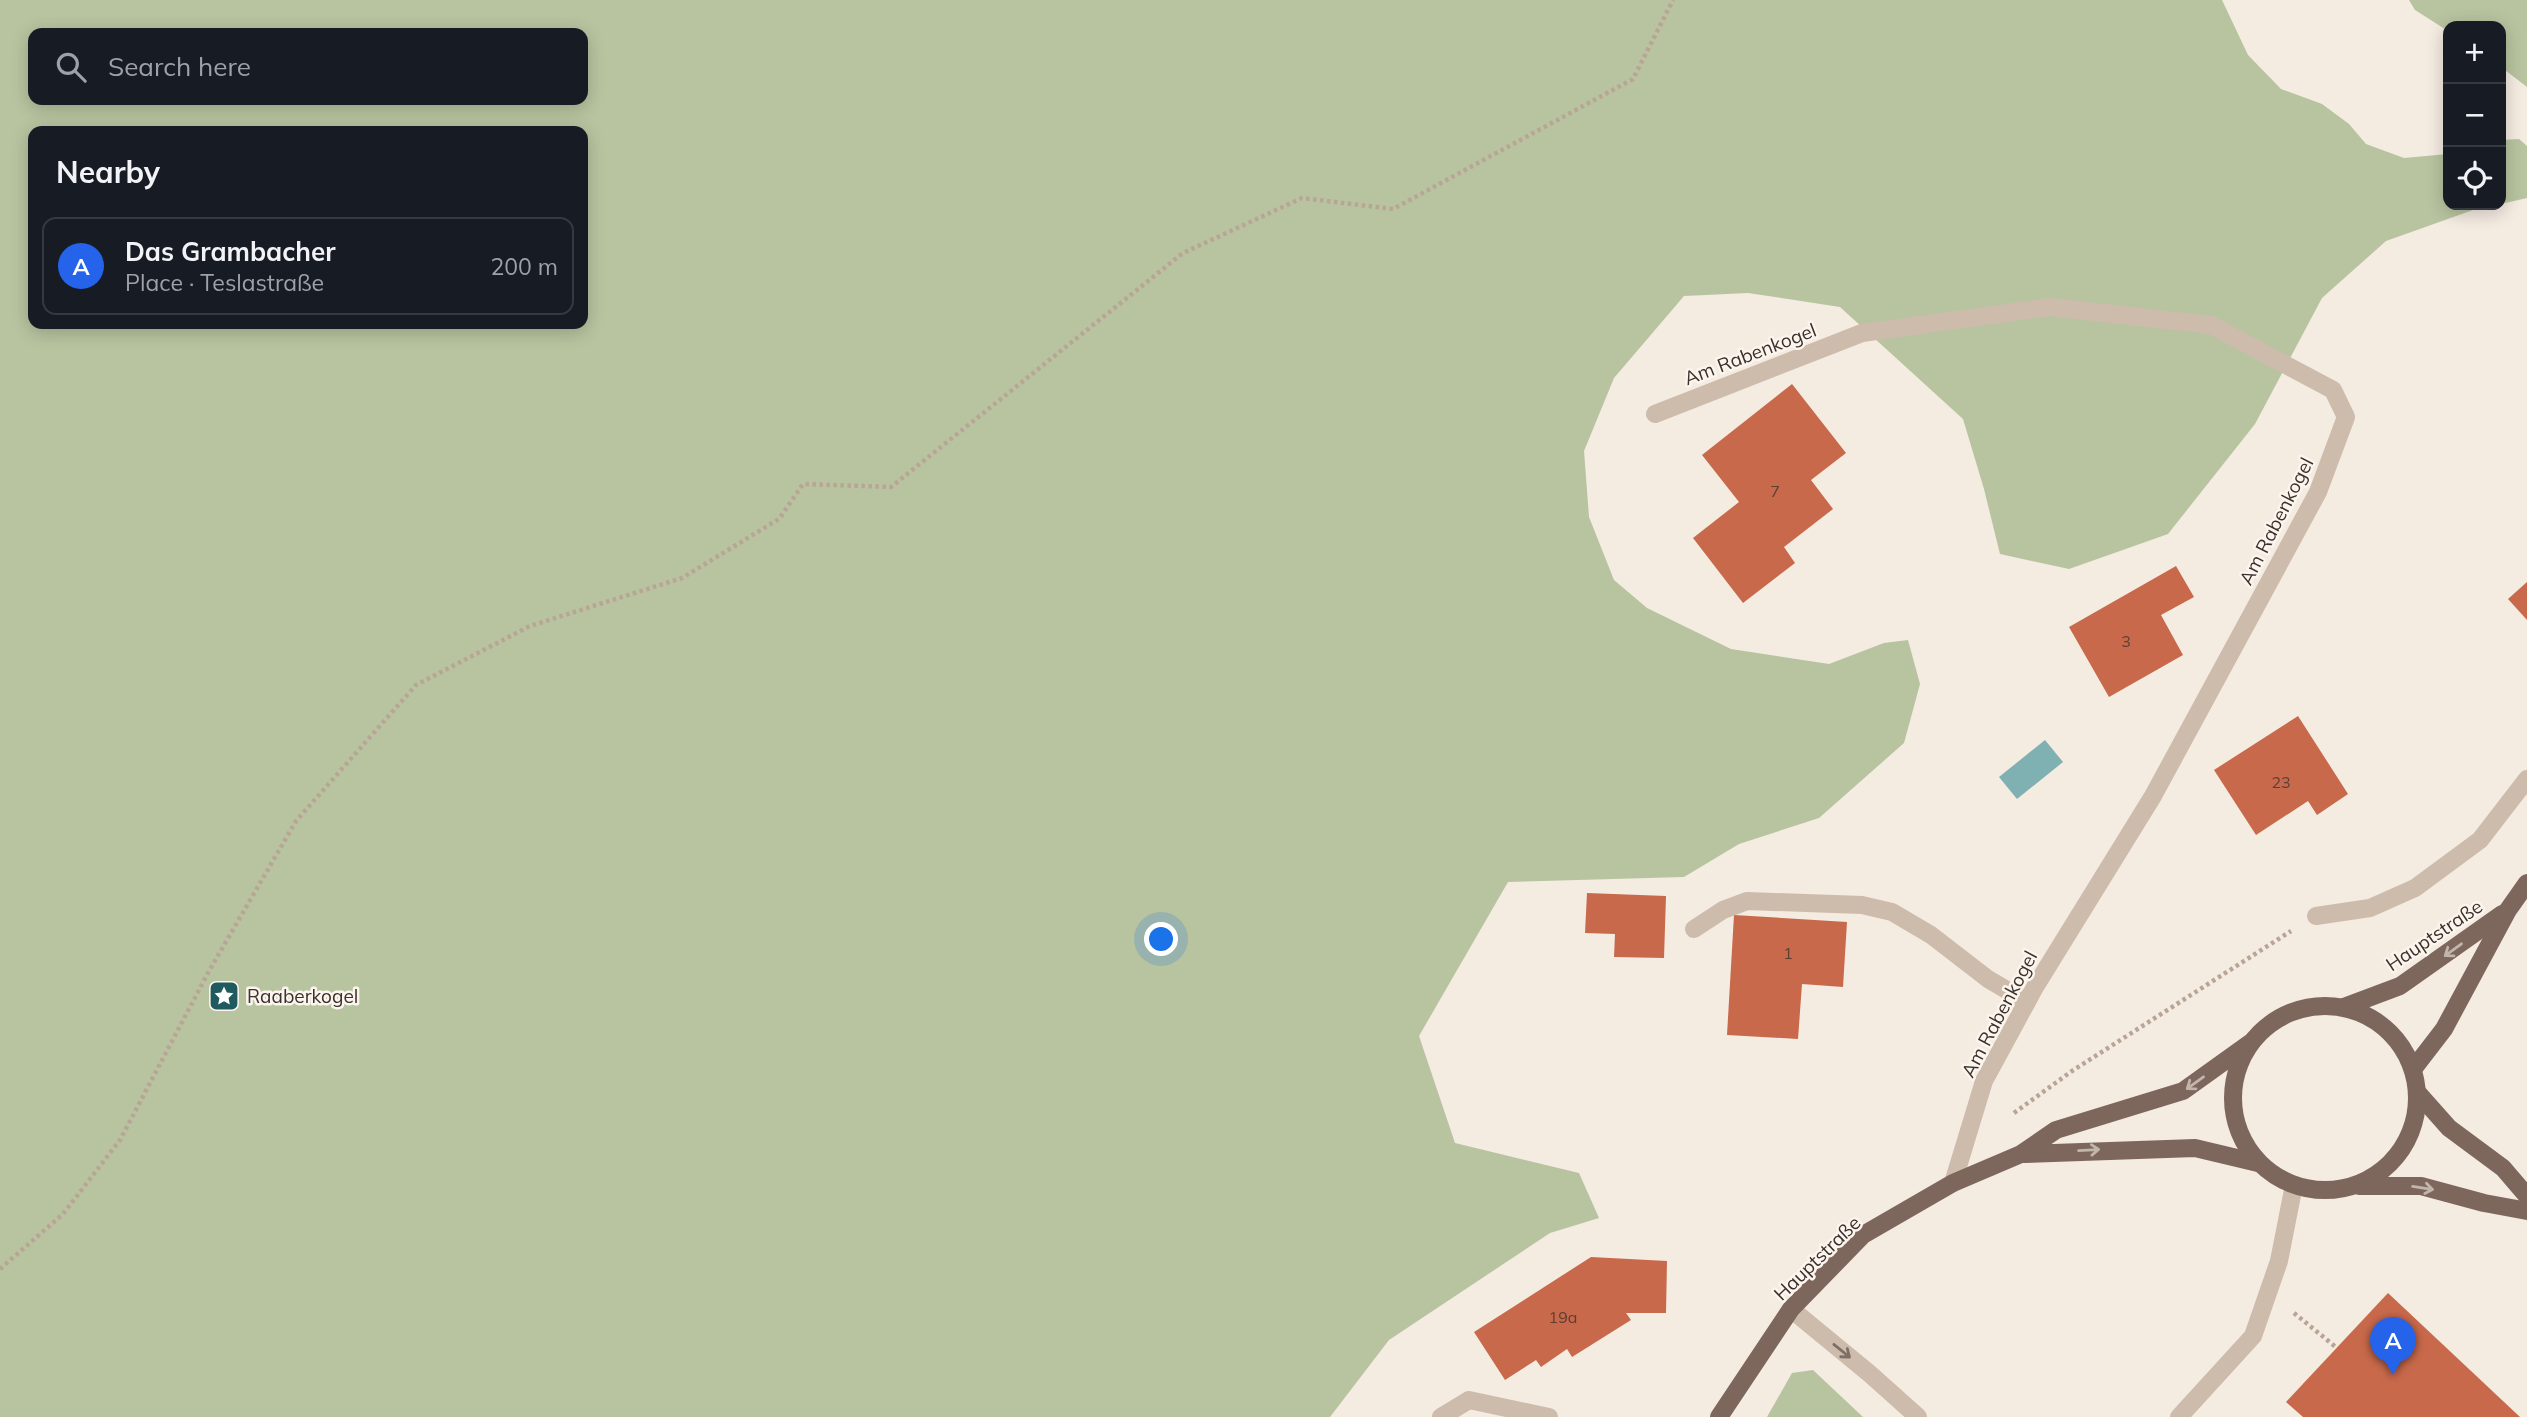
<!DOCTYPE html>
<meta charset="utf-8">
<style>
:root{--surface:#171b24;--page:#20242c;--text:#f1f3f6;--muted:#9ea1a6;--line:#363941;--accent:#2563eb}
body{margin:0;font-family:Mulish,sans-serif;background:var(--page);color:var(--text)}
.controls{position:absolute;right:21px;top:21px;display:grid;overflow:hidden;border-radius:14px;box-shadow:0 4px 18px #0003}
.controls button{width:63px;height:63px;display:grid;place-items:center;padding:0;border:0;border-bottom:2px solid var(--line);background:var(--surface);color:var(--text);font:35px sans-serif}
.you{position:absolute;left:1162px;top:940px;width:24px;height:24px;margin:-18px;border:5px solid #fff;border-radius:50%;background:#1a73e8;box-shadow:0 0 0 10px #1a73e833}
.badge{display:grid;place-items:center;width:46px;height:46px;border-radius:50%;background:var(--accent);color:#fff;font-size:23px;font-weight:700}
.pin{position:absolute;translate:-50% -58px;filter:drop-shadow(0 2px 4px #0008)}
.pin::after{content:'';position:absolute;top:37px;width:24px;height:21px;background:inherit;clip-path:polygon(0 0,100% 0,50% 100%)}
.list{margin:0;padding:0;list-style:none}
h2{display:flex;justify-content:space-between;align-items:center;height:91px;margin:0;padding:0 28px;font-size:30px}
h2 small{font-size:23px;font-weight:400;color:var(--muted)}
.list li{display:grid;grid-template-columns:46px 1fr auto;gap:21px;align-items:center;box-sizing:border-box;height:98px;margin:0 14px 14px;padding:0 14px;border:2px solid var(--line);border-radius:14px}
.list b{display:block;font-size:26px;white-space:nowrap}
.list p{margin:0;font-size:23px;white-space:nowrap;color:var(--muted)}
.list em{font-size:23px;font-style:normal;color:var(--muted)}
.icon{flex:none;width:38px;height:38px;fill:none;stroke:currentColor;stroke-width:2;stroke-linecap:round;stroke-linejoin:round}
.map{position:relative;flex:none;width:2527px;height:1417px;overflow:hidden}
.search{position:absolute;background:var(--surface);box-shadow:0 4px 18px #0003;left:28px;top:28px;width:560px;height:77px;display:flex;align-items:center;gap:18px;box-sizing:border-box;padding:0 24px;border-radius:14px;color:var(--muted);font-size:26px}
.panel{position:absolute;background:var(--surface);box-shadow:0 4px 18px #0003;left:28px;top:126px;width:560px;height:203px;border-radius:14px}
.map>svg:first-child{display:block}
.green{fill:#b8c4a0;fill-rule:evenodd}
.water{fill:#7fb0b2}
.building{fill:#c8694b}
.lines{fill:none;stroke-linecap:round;stroke-linejoin:round}
.path{stroke:#b9a596;stroke-width:4.5;stroke-dasharray:3.5 3.5;stroke-linecap:butt}
.minor{stroke:#cdbbac;stroke-width:18}
.major{stroke:#7d675c;stroke-width:18}
.oneway{stroke:#c2b5ac}
.oneway2{stroke:#7d6f65}
.labels{text-anchor:middle;dominant-baseline:central;stroke-width:5;stroke-linejoin:round;paint-order:stroke}
.number-label{font-size:16px;fill:#5e3e33}
.street-label{font-size:19px;fill:#3b302b;stroke:#fbf5ee}
.poi-label{font-size:19px;fill:#3b302b;stroke:#fbf5ee;text-anchor:start}
</style>
<div class="map">
<svg width="2527" height="1417" viewBox="0 0 2527 1417">
<rect width="100%" height="100%" fill="#f4ebe1"/>
<!-- green -->
<g class="green">
<path d="M0,0h2222l26,55 33,34 41,15 27,20 17,20 38,14 44,-4v51h48l-23,5 -87,31 -64,57 -67,126 -87,110 -99,35 -69,-15 -16,-65 -21,-70 -123,-112 -92,-14 -64,3 -70,82 -30,73 5,66 25,63 33,28 84,41 98,15 55,-21 24,-3 12,44 -16,59 -85,75 -80,26 -55,33 -176,5 -89,154 36,107 124,30 20,45 -49,15 -161,107 -59,77h-1330zM33,33h550v67h-550zM33,131h550v193h-550z"/>
<polygon points="2409,0 2527,0 2527,87 2501,67 2501,26 2448,26 2448,31 2415,10"/>
<polygon points="2519,139 2527,146 2527,198 2501,204 2501,140"/>
<polygon points="1813,1370 1863,1417 1767,1417 1792,1373"/>
</g>
<!-- water -->
<polygon class="water" points="2045,740 2063,762 2017,799 1999,777"/>
<!-- building -->
<g class="building">
<polygon points="1792,384 1846,453 1811,480 1833,509 1784,547 1795,563 1743,603 1693,538 1739,502 1702,455"/>
<polygon points="2176,566 2194,597 2161,615 2183,655 2109,697 2069,627"/>
<polygon points="2527,582 2527,620 2508,599"/>
<polygon points="2298,716 2348,794 2317,815 2308,801 2256,835 2214,770"/>
<polygon points="1587,893 1666,896 1664,958 1614,957 1615,934 1585,933"/>
<polygon points="1734,915 1847,922 1843,987 1802,984 1798,1039 1727,1035"/>
<polygon points="1591,1257 1667,1261 1666,1313 1626,1313 1631,1320 1572,1357 1567,1349 1541,1367 1536,1360 1505,1380 1474,1332"/>
<polygon points="2388,1293 2520,1417 2303,1417 2286,1402"/>
</g>
<g class="lines">
<!-- path -->
<g class="path">
<polyline points="2014,1113 2072,1071 2291,931"/>
<polyline points="0,1269 63,1214 120,1140 209,971 296,821 416,685 530,626 682,578 779,519 803,484 891,487 1183,253 1302,198 1393,209 1633,79 1673,0"/>
<polyline points="2294,1313 2337,1348"/>
</g>
<!-- minor -->
<g class="minor">
<polyline points="1655,414 1862,333 2050,307 2211,325 2333,390 2346,417 2318,492 2153,796 2035,987 1984,1081 1953,1183"/>
<polyline points="2316,916 2370,908 2415,888 2480,840 2527,779"/>
<polyline points="1694,929 1723,910 1747,901 1862,905 1892,912 1931,935 1988,979 2027,1002"/>
<polyline points="1791,1309 1870,1374 1918,1417"/>
<polyline points="1441,1417 1469,1400 1549,1417"/>
<polyline points="2179,1417 2253,1336 2279,1261 2294,1185"/>
</g>
<!-- major -->
<g class="major">
<circle cx="2325" cy="1098" r="92"/>
<polyline points="2344,1007 2400,986 2502,914"/>
<polyline points="2414,1068 2444,1029 2508,910 2527,883"/>
<polyline points="2417,1092 2449,1128 2503,1168 2527,1196"/>
<polyline points="2024,1154 2195,1148 2258,1163"/>
<polyline points="2359,1186 2421,1186 2484,1203 2527,1211"/>
<polyline points="1719,1417 1791,1309 1863,1235 1953,1183 2021,1154 2056,1130 2183,1091 2250,1043"/>
</g>
</g>
<!-- one-way arrows -->
<defs><path id="oneway-shaft" d="M-6 0H5M1.5-3L5.5 0L1.5 3" fill="none" stroke-width="1.6" stroke-linecap="round" stroke-linejoin="round" transform="scale(1.75)"/></defs>
<g class="oneway">
<use href="#oneway-shaft" transform="translate(2453 950) rotate(144)"/>
<use href="#oneway-shaft" transform="translate(2195 1083) rotate(144)"/>
<use href="#oneway-shaft" transform="translate(2089 1150) rotate(-3)"/>
<use href="#oneway-shaft" transform="translate(2423 1188) rotate(9)"/>
</g>
<use class="oneway2" href="#oneway-shaft" transform="translate(1842 1351) rotate(39)"/>
<!-- icons -->
<defs>
<g id="sight-square" transform="scale(1.575)"><rect x="-9" y="-9" width="18" height="18" rx="4" fill="#1f5a5e" stroke="#fbf5ee"/><path d="M0-6L1.8-2.2L6-1.7L2.9 1.2L3.7 5.4L0 3.3L-3.7 5.4L-2.9 1.2L-6-1.7L-1.8-2.2Z" fill="#fff"/></g>
</defs>
<g fill-rule="evenodd">
<use href="#sight-square" x="224" y="996"/>
</g>
<g class="labels">
<!-- number labels -->
<g class="number-label">
<text x="1775" y="491">7</text>
<text x="2126" y="641">3</text>
<text x="2281" y="782">23</text>
<text x="1788" y="953">1</text>
<text x="1563" y="1317">19a</text>
</g>
<!-- street labels -->
<g class="street-label">
<text transform="translate(1750 354) rotate(-21)">Am Rabenkogel</text>
<text transform="translate(2276 521) rotate(-63)">Am Rabenkogel</text>
<text transform="translate(2434 935) rotate(-34)">Hauptstraße</text>
<text transform="translate(1999 1014) rotate(-62)">Am Rabenkogel</text>
<text transform="translate(1817 1258) rotate(-44)">Hauptstraße</text>
</g>
<!-- poi labels -->
<g class="poi-label">
<text x="247" y="996">Raaberkogel</text>
</g>
</g>
</svg>
<div class="controls">
<button>+</button>
<button>−</button>
<button><svg class="icon" aria-label="locate" viewBox="0 0 24 24"><circle cx="12" cy="12" r="6"/><path d="M12 2v4M12 18v4M2 12h4M18 12h4"/></svg></button>
</div>
<div class="you"></div>
<div class="pin badge" style="left:2393px;top:1375px">A</div>
<div class="search"><svg class="icon" aria-label="search" viewBox="0 0 24 24"><circle cx="10" cy="10" r="6"/><path d="M15 15l6 6"/></svg>Search here</div>
<section class="panel">
<h2>Nearby<small></small></h2>
<ul class="list">
<li><span class="badge">A</span><div><b>Das Grambacher</b><p>Place · Teslastraße</p></div><em>200 m</em></li>
</ul>
</section>
</div>
